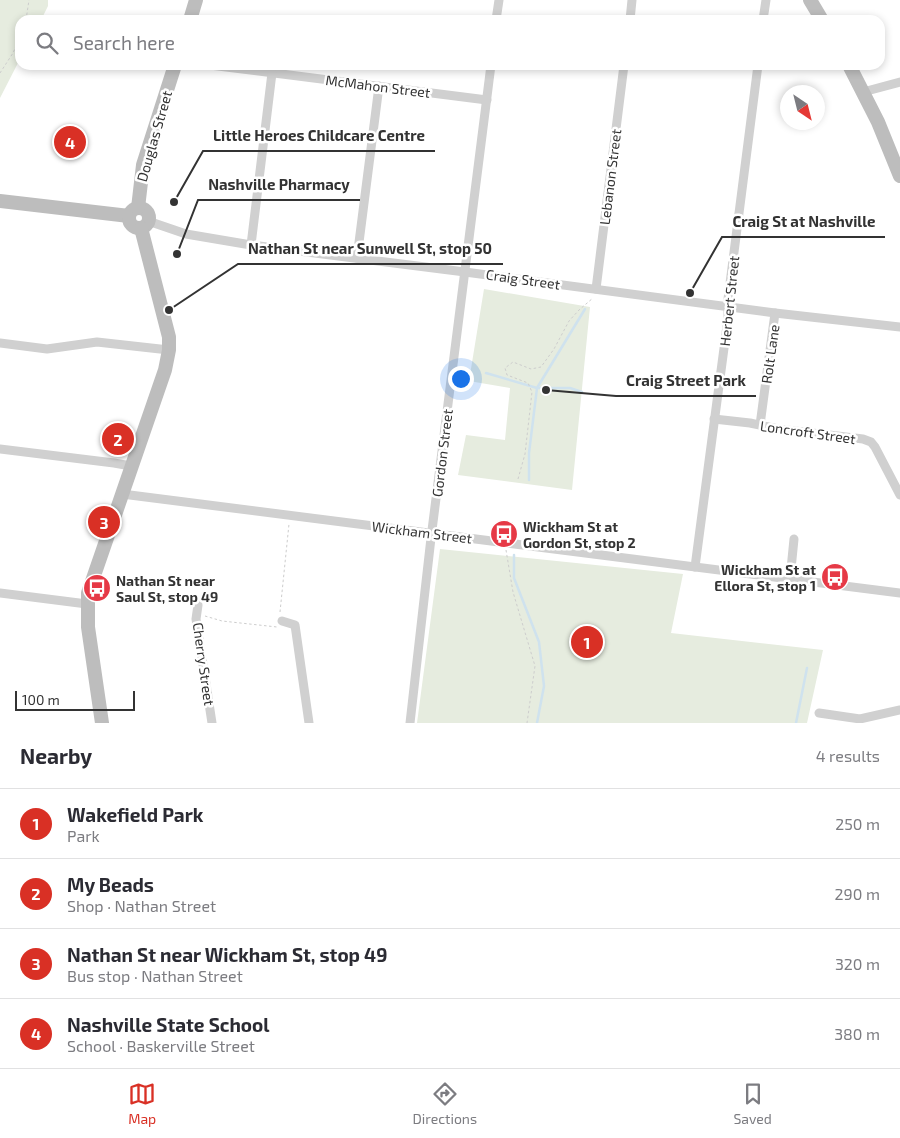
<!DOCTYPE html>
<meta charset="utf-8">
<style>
:root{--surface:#fff;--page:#f2f2f3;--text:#2b2b33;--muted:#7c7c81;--line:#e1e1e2;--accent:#d93025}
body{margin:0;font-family:"Exo 2",sans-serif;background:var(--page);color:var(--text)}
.compass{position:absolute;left:780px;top:85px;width:45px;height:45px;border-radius:50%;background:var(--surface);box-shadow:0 2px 8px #0003;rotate:145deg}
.scale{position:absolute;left:15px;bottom:12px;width:120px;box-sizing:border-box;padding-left:5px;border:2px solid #333;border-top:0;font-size:14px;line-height:18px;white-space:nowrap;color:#333;-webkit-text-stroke:4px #fff;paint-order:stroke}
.you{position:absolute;left:460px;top:378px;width:18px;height:18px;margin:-12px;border:4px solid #fff;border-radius:50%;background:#1a73e8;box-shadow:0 0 0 8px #1a73e833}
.badge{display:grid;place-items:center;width:32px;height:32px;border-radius:50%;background:var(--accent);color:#fff;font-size:16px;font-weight:700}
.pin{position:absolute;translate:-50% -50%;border:2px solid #fff;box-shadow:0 1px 5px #0006}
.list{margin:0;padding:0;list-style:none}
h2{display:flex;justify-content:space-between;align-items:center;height:65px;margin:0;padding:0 20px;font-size:21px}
h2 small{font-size:16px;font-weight:400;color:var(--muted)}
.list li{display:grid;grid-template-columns:32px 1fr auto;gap:15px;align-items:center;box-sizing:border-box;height:70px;padding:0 20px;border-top:1px solid var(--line)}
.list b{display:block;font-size:19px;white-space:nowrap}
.list p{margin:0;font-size:16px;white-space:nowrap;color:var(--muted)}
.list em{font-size:16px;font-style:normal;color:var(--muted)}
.icon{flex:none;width:28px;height:28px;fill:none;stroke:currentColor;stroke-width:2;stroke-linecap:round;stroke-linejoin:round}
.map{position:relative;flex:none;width:900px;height:723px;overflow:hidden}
.search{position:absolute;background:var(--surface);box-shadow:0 2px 8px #0003;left:15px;right:15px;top:15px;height:55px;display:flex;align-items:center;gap:12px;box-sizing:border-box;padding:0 18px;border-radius:15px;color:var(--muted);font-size:19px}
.sheet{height:345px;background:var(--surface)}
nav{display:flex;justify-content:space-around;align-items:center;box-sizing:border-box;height:70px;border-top:1px solid var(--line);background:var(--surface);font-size:14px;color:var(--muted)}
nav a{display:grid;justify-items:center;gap:2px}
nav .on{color:var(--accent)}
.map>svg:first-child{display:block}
.green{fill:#e6ecdf}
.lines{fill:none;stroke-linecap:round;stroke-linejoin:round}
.stream{stroke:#cfe2ee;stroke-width:2.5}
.path{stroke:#cdcdcd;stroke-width:1;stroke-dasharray:2.5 2.5;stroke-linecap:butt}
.street{stroke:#d0d0d0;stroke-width:9}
.secondary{stroke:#bdbdbd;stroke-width:14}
.labels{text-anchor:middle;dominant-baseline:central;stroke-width:5;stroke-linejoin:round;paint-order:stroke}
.street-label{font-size:14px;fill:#333;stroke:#fff}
.poi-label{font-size:14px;font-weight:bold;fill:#333;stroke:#fff;text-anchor:start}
.leader{fill:none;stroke:#333;stroke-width:2}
.callout-dot{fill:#333;stroke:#fff;stroke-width:2}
.callout-label{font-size:15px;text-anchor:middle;font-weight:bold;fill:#333;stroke:#fff;stroke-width:5;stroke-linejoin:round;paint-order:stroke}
</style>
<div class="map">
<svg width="900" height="723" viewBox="0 0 900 723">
<rect width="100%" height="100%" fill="#fff"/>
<!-- green -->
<g class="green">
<polygon points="0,0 48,0 48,6 41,20 20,20 20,59 0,98"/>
<polygon points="484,289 590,307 572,490 458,475 466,435 505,440 510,388 469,381"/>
<polygon points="440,549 683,574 671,633 823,650 807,723 417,723"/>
</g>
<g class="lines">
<!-- stream -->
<g class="stream">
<polyline points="486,373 537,388 570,388 582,392"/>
<polyline points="529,480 529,453 537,388 585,309"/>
<polyline points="514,555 514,578 539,642 544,686 537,723"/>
<polyline points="796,723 807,668"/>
</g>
<!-- path -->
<g class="path">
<polyline points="26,20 29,0"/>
<polyline points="0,73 13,53 20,37"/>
<polyline points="518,479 525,454 532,392 528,383 507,375 505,368 513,362 531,369 541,367 554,349 569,321 579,310 593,298"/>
<polyline points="506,550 513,592 535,666 527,723"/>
<polyline points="280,612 289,524"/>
<polyline points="205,616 222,621 277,627"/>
</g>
<!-- street -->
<g class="street">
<polyline points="496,20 499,0"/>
<polyline points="630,20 632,0"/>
<polyline points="763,20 766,0"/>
<polyline points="210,65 487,100"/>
<polyline points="863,92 900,82"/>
<polyline points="148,221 186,234 251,245 465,272 775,313 900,327"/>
<polyline points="251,245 272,73"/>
<polyline points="357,258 379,86"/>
<polyline points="596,289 624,65"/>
<polyline points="0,343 47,349 97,342 169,350"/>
<polyline points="714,419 750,423 778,429 863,439 871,442 875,447 900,495"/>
<polyline points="760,425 775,313"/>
<polyline points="0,449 114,463 131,466"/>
<polyline points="122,494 900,593"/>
<polyline points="695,567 728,318 728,299 758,65"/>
<polyline points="790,579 794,539"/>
<polyline points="0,593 87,604"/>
<polyline points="198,605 196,619 212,723"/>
<polyline points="282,621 295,625 309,723"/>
<polyline points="819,713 860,719 900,710"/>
<polyline points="410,723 431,538 491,65"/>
</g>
<!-- secondary -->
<g class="secondary">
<polyline points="810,0 822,20"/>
<polyline points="190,20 196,0"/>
<polyline points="849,65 878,122 900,176"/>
<polyline points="0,201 129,216"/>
<circle cx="139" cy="218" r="10"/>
<polyline points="138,208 143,165 175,65"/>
<polyline points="102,723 88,627 88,593 165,370 169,350 169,337 141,228"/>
</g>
</g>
<!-- icons -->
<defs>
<g id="bus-disc" transform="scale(1.4375)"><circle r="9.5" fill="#e63946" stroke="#fff"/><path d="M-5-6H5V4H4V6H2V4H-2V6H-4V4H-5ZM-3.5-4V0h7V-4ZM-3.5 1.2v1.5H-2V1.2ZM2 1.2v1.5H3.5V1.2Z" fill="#fff"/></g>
</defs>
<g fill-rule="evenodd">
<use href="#bus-disc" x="504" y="534"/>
<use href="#bus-disc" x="835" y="577"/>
<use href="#bus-disc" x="97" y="588"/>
</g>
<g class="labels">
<!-- street labels -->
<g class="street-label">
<text transform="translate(378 86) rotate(7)">McMahon Street</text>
<text transform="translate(154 136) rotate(-74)">Douglas Street</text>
<text transform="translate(610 177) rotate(-83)">Lebanon Street</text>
<text transform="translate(523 279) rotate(8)">Craig Street</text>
<text transform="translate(729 301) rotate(-84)">Herbert Street</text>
<text transform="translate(770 354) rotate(-82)">Rolt Lane</text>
<text transform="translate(808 432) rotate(8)">Loncroft Street</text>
<text transform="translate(442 453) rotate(-83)">Gordon Street</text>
<text transform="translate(422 532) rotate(7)">Wickham Street</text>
<text transform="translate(204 664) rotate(82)">Cherry Street</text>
</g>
<!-- poi labels -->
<g class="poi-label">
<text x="523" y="526">Wickham St at<tspan x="523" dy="16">Gordon St, stop 2</tspan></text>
<text x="816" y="569" text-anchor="end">Wickham St at<tspan x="816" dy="16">Ellora St, stop 1</tspan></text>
<text x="116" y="580">Nathan St near<tspan x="116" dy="16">Saul St, stop 49</tspan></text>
</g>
</g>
<!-- callouts -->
<path class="leader" d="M174 202L203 151H435M177 254L198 200H360M690 293L722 237H885M169 310L238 264H503M546 390L616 396H756"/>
<g class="callout-dot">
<circle cx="174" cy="202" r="5"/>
<circle cx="177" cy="254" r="5"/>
<circle cx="690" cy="293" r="5"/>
<circle cx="169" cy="310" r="5"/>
<circle cx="546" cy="390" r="5"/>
</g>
<g class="callout-label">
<text x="319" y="141">Little Heroes Childcare Centre</text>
<text x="279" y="190">Nashville Pharmacy</text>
<text x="804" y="227">Craig St at Nashville</text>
<text x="370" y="254">Nathan St near Sunwell St, stop 50</text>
<text x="686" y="386">Craig Street Park</text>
</g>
</svg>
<svg class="compass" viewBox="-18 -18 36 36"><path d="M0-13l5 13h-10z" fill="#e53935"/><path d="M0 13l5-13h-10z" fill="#7c7c81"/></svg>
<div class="scale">100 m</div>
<div class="you"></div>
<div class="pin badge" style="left:587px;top:642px">1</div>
<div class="pin badge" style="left:118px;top:439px">2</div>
<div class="pin badge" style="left:104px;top:522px">3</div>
<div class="pin badge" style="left:70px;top:142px">4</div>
<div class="search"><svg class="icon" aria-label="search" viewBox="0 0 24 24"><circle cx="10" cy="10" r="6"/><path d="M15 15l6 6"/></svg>Search here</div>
</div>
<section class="sheet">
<h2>Nearby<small>4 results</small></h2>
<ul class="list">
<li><span class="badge">1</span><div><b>Wakefield Park</b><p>Park</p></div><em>250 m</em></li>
<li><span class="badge">2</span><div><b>My Beads</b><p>Shop · Nathan Street</p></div><em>290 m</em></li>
<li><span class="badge">3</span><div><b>Nathan St near Wickham St, stop 49</b><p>Bus stop · Nathan Street</p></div><em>320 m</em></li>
<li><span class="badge">4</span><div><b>Nashville State School</b><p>School · Baskerville Street</p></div><em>380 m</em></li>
</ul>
</section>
<nav>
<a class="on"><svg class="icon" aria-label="map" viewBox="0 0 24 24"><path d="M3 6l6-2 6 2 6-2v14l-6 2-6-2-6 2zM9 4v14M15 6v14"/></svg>Map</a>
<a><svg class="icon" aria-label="directions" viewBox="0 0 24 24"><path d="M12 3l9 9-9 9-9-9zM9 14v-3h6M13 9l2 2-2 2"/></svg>Directions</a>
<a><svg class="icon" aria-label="saved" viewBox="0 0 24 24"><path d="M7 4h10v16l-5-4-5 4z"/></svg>Saved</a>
</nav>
